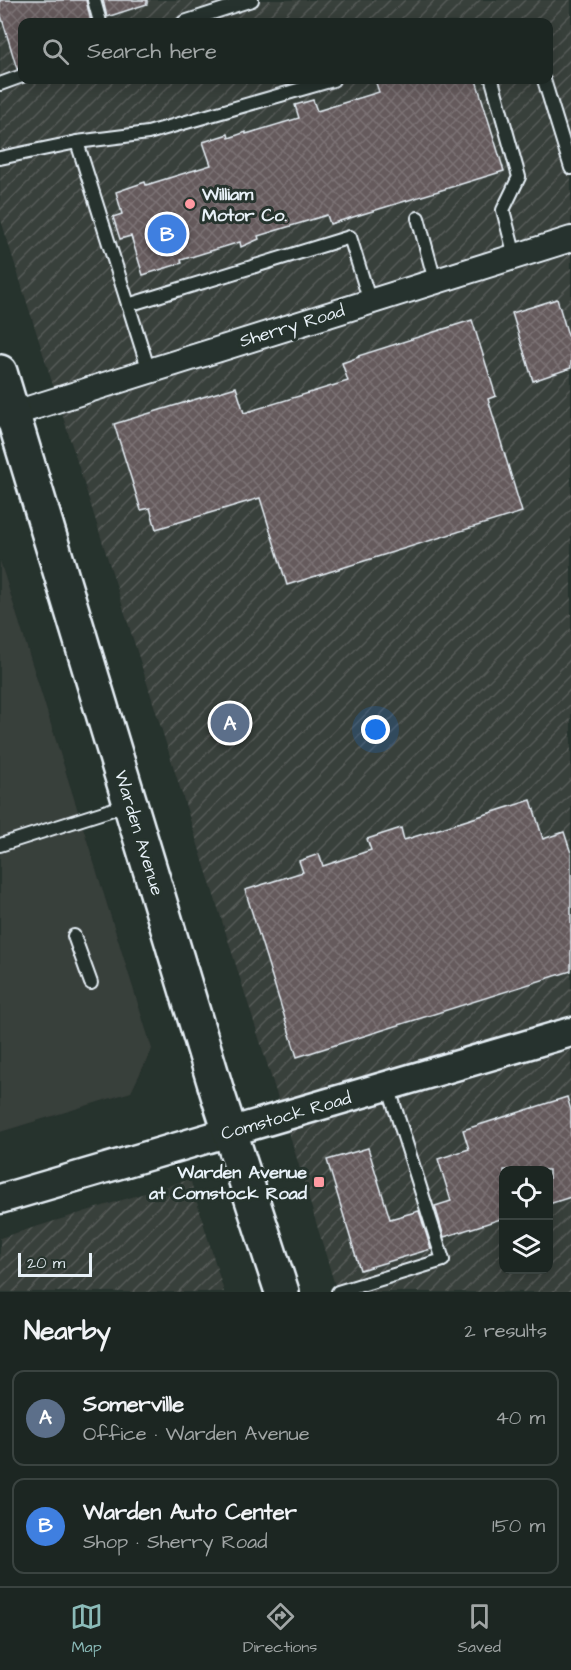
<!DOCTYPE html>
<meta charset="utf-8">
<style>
:root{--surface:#1c2622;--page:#29322f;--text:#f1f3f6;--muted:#a0a5a5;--line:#3a4340;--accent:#8bbbb9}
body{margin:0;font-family:"Architects Daughter",sans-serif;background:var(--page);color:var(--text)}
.controls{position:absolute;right:18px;bottom:18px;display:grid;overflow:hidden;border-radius:12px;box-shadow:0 3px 15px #0003}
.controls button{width:54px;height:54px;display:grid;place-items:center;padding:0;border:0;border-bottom:2px solid var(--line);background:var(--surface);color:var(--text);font:30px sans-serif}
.scale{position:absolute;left:18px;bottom:15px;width:74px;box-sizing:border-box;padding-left:6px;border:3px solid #e8f1f8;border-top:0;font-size:16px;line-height:21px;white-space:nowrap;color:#e8f1f8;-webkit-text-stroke:4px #26332d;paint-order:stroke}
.you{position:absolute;left:376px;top:730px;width:21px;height:21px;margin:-15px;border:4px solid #fff;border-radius:50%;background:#1a73e8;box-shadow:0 0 0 9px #1a73e833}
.badge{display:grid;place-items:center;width:39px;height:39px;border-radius:50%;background:var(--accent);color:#fff;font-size:20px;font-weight:700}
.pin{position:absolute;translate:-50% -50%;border:3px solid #fff;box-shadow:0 2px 6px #0006}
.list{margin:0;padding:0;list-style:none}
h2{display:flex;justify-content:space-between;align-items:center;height:78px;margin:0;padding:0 24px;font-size:26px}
h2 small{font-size:20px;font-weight:400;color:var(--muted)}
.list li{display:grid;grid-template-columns:39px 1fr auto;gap:18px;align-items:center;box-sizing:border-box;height:96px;margin:0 12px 12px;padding:0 12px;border:2px solid var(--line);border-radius:12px}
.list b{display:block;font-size:22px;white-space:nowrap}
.list p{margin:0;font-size:20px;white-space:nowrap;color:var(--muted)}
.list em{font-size:20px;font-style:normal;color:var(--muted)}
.icon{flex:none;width:33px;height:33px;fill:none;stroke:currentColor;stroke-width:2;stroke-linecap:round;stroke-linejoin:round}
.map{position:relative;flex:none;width:571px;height:1292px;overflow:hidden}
.search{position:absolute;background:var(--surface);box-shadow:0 3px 15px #0003;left:18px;right:18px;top:18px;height:66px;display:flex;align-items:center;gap:15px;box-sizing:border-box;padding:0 21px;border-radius:12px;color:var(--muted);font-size:22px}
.sheet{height:294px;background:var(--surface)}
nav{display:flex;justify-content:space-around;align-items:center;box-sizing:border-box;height:84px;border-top:2px solid var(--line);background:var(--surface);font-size:16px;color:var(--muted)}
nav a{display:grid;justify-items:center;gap:3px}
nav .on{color:var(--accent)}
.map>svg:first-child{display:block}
.built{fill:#393f3b}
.industrial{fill:url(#industrial-furrows);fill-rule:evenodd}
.building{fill:url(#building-cross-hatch);stroke:#e8f1f8;stroke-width:1.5}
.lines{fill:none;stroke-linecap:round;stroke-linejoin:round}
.service-casing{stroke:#e8f1f8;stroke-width:16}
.minor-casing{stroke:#e8f1f8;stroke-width:28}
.tertiary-casing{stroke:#e8f1f8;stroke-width:33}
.secondary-casing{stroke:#e8f1f8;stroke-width:38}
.service{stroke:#26332d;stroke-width:12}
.minor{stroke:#26332d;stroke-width:24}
.tertiary{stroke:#26332d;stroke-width:28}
.secondary{stroke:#26332d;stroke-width:33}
.poi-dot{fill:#ff9aa2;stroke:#26332d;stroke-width:2}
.labels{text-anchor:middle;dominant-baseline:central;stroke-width:6;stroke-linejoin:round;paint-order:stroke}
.poi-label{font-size:18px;font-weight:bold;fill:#e8f1f8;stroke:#26332d;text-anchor:start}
.street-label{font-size:18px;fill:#e8f1f8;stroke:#26332d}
</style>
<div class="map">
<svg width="571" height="1292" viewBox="0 0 571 1292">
<defs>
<pattern id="industrial-furrows" width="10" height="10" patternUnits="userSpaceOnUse" patternTransform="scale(1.5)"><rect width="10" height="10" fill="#393f3b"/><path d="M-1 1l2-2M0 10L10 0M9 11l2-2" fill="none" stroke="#565b58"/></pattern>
<pattern id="building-cross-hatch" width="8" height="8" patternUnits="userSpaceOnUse" patternTransform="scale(1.5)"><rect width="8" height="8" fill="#655a5c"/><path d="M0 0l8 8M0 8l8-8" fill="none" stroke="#7b7274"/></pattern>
</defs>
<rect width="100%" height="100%" fill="#26332d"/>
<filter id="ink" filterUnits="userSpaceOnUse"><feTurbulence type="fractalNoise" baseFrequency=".0167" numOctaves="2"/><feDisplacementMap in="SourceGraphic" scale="12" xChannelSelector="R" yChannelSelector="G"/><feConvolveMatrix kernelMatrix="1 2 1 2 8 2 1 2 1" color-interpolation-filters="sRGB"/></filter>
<g filter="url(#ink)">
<!-- built -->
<polygon class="built" points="0,561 152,1049 131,1092 0,1132"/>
<!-- industrial -->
<g class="industrial">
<path d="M0,0h571v1292h-234l-43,-143 -294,-932zM22,22h526v58h-526zM504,1170h44v100h-44z"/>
<polygon points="190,1179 224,1292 0,1292 0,1238"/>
</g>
<!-- building -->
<g class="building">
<polygon points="0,0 86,0 91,22 22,22 22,68 17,69 0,12"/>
<polygon points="103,0 147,0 147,4 107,17"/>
<polygon points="375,80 476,80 504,171 330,224 327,215 258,236 259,239 241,247 240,242 181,260 182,263 143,275 131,236 120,239 113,217 122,214 116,192 145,182 146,185 211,165 203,142 228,134 229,138 246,132 246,134 299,118 295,105 313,100 317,111 379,92"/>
<polygon points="557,299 571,345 571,368 533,381 512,313"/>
<polygon points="472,320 496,396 488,399 522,512 287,585 260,498 156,529 150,508 141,510 114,424 236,387 244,413 348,381 342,363 359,357 358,356"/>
<polygon points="531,800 543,839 564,832 571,853 571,971 297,1057 245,890 303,872 299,861 319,854 323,866 371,850 367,839 401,828 404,840"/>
<polygon points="567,1097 571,1110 571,1197 549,1204 549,1170 504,1170 504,1218 444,1237 435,1206 451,1201 438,1159 469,1149 463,1130"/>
<polygon points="368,1148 390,1219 419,1211 431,1249 360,1270 327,1160"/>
</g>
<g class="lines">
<!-- service casing -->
<g class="service-casing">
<g id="service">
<polyline points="94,0 100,22"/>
<polyline points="184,22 252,0"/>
<polyline points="492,80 519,177 503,210 515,256"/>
<polyline points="544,80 571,168"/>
<polyline points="0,84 22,76"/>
<polyline points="77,142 148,133 333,80"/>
<polyline points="0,158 77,142 149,371"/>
<polyline points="418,218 435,281"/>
<polyline points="128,305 350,237 370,302"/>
<polyline points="0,845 129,804"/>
<polyline points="74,936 91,983"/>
<polyline points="338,1292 443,1260 388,1086"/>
</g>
</g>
<!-- minor casing -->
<g class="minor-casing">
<polyline id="minor" points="12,414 571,239"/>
</g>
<!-- tertiary casing -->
<g class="tertiary-casing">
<polyline id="tertiary" points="0,1199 571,1032"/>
</g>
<!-- secondary casing -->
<g class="secondary-casing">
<polyline id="secondary" points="0,372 218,1095 282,1292"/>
</g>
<!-- service -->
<use href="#service" class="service"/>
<!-- minor -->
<use href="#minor" class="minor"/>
<!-- tertiary -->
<use href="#tertiary" class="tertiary"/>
<!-- secondary -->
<use href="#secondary" class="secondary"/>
</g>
</g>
<!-- markers -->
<g class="poi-dot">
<circle cx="190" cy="204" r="6"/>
<rect x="313" y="1176" width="12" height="12" rx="3"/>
</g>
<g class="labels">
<!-- poi labels -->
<g class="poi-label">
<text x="202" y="194">William<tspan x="202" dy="21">Motor Co.</tspan></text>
<text x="307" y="1172" text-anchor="end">Warden Avenue<tspan x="307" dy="21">at Comstock Road</tspan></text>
</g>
<!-- street labels -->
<g class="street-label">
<text transform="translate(292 326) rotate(-17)">Sherry Road</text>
<text transform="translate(139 833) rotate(73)">Warden Avenue</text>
<text transform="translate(286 1116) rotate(-16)">Comstock Road</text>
</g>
</g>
</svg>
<div class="controls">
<button><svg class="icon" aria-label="locate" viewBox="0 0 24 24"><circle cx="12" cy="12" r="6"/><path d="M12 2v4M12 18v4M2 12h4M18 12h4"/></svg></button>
<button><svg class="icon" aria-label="layers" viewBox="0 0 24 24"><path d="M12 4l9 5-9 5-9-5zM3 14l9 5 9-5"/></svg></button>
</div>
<div class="scale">20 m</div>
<div class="you"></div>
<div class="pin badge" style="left:230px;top:723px;background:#5c6f8a">A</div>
<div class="pin badge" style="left:167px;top:234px;background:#3f7fe0">B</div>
<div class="search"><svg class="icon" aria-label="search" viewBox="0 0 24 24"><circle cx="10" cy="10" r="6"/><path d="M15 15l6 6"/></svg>Search here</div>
</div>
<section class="sheet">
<h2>Nearby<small>2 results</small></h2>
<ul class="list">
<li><span class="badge" style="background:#5c6f8a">A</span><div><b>Somerville</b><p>Office · Warden Avenue</p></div><em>40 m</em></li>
<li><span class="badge" style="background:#3f7fe0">B</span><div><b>Warden Auto Center</b><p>Shop · Sherry Road</p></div><em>150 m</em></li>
</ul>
</section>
<nav>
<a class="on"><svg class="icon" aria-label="map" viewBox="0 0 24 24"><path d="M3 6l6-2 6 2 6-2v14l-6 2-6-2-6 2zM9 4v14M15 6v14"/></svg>Map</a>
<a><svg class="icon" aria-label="directions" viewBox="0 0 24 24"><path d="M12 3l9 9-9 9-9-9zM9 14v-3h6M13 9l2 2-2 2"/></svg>Directions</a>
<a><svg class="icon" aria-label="saved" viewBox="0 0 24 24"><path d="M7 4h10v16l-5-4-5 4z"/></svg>Saved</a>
</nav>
